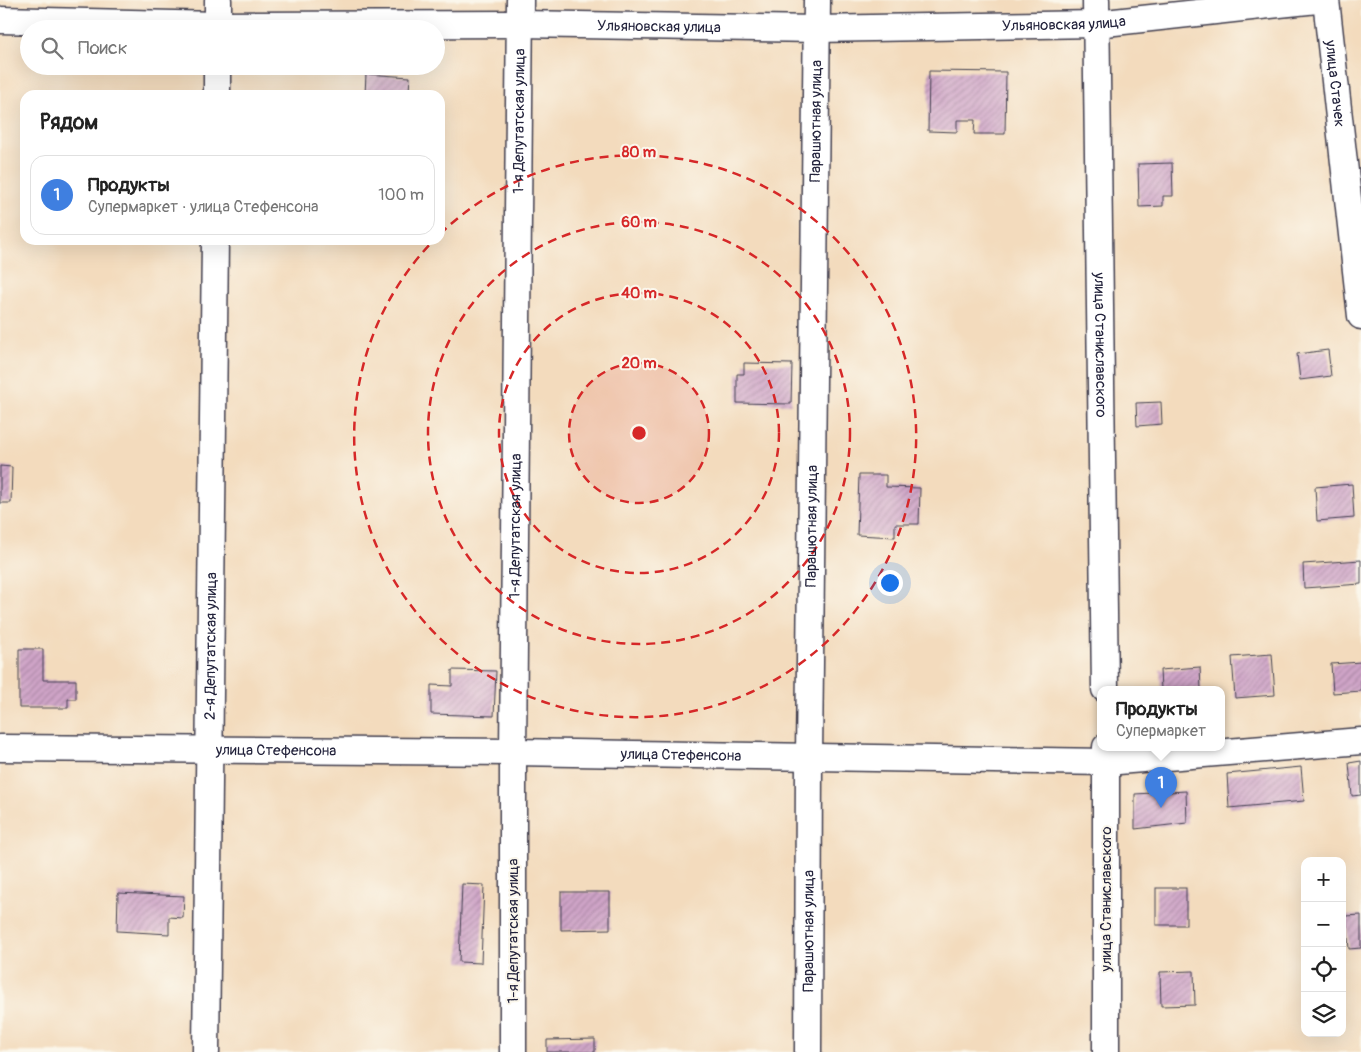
<!DOCTYPE html>
<html lang="ru">
<meta charset="utf-8">
<style>
:root{--surface:#fff;--page:#f2f2f2;--text:#222;--muted:#767676;--line:#e0e0e0;--accent:#0b8043}
body{margin:0;font-family:Pangolin,sans-serif;background:var(--page);color:var(--text)}
.controls{position:absolute;right:15px;bottom:15px;display:grid;overflow:hidden;border-radius:10px;box-shadow:0 5px 20px #0002}
.controls button{width:45px;height:45px;display:grid;place-items:center;padding:0;border:0;border-bottom:1px solid var(--line);background:var(--surface);color:var(--text);font:25px sans-serif}
.you{position:absolute;left:889px;top:582px;width:18px;height:18px;margin:-12px;border:4px solid #fff;border-radius:50%;background:#1a73e8;box-shadow:0 0 0 8px #1a73e833}
.badge{display:grid;place-items:center;width:32px;height:32px;border-radius:50%;background:var(--accent);color:#fff;font-size:16px;font-weight:700}
.pin{position:absolute;translate:-50% -41px;filter:drop-shadow(0 1px 2px #0008)}
.pin::after{content:'';position:absolute;top:26px;width:18px;height:15px;background:inherit;clip-path:polygon(0 0,100% 0,50% 100%)}
.popup{position:absolute;left:1097px;top:686px;width:128px;height:65px;box-sizing:border-box;display:grid;place-content:center;border-radius:10px;background:var(--surface);filter:drop-shadow(0 1px 4px #0005);font-size:16px;white-space:nowrap;color:var(--muted)}
.popup b{font-size:19px;color:var(--text)}
.popup::after{content:'';position:absolute;left:50%;top:100%;margin-left:-10px;border:10px solid transparent;border-top-color:var(--surface)}
.list{margin:0;padding:0;list-style:none}
h2{display:flex;justify-content:space-between;align-items:center;height:65px;margin:0;padding:0 20px;font-size:21px}
h2 small{font-size:16px;font-weight:400;color:var(--muted)}
.list li{display:grid;grid-template-columns:32px 1fr auto;gap:15px;align-items:center;box-sizing:border-box;height:80px;margin:0 10px 10px;padding:0 10px;border:1px solid var(--line);border-radius:15px}
.list b{display:block;font-size:19px;white-space:nowrap}
.list p{margin:0;font-size:16px;white-space:nowrap;color:var(--muted)}
.list em{font-size:16px;font-style:normal;color:var(--muted)}
.icon{flex:none;width:28px;height:28px;fill:none;stroke:currentColor;stroke-width:2;stroke-linecap:round;stroke-linejoin:round}
.map{position:relative;flex:none;width:1361px;height:1052px;overflow:hidden}
.search{position:absolute;background:var(--surface);box-shadow:0 5px 20px #0002;left:20px;top:20px;width:425px;height:55px;display:flex;align-items:center;gap:12px;box-sizing:border-box;padding:0 18px;border-radius:28px;color:var(--muted);font-size:19px}
.panel{position:absolute;background:var(--surface);box-shadow:0 5px 20px #0002;left:20px;top:90px;width:425px;height:155px;border-radius:15px}
.map>svg:first-child{display:block}
.building{fill:url(#building-hatch)}
.lines{fill:none;stroke-linecap:round;stroke-linejoin:round}
.minor-casing{stroke:#413e4e;stroke-width:29}
.minor{stroke:#fff;stroke-width:26}
.ring{fill:none;stroke:#d62828;stroke-width:2.5;stroke-dasharray:9 6}
.labels{text-anchor:middle;dominant-baseline:central;stroke-width:4;stroke-linejoin:round;paint-order:stroke}
.street-label{font-size:15px;fill:#22223b;stroke:#fbf7ec}
.centre{fill:#d62828;stroke:#fbf7ec;stroke-width:2.5}
.ring-label{font-size:15px;text-anchor:middle;font-weight:bold;fill:#d62828;stroke:#fbf7ec;stroke-width:4;stroke-linejoin:round;paint-order:stroke}
</style>
<div class="map">
<svg width="1361" height="1052" viewBox="0 0 1361 1052">
<defs>
<pattern id="building-hatch" width="6" height="6" patternUnits="userSpaceOnUse" patternTransform="scale(1.25)"><rect width="6" height="6" fill="#cfa4c7"/><path d="M-1 1l2-2M0 6l6-6M5 7l2-2" fill="none" stroke="#a885a3"/></pattern>
</defs>
<rect width="100%" height="100%" fill="#fbf7ec"/>
<filter id="ink" filterUnits="userSpaceOnUse"><feTurbulence type="fractalNoise" baseFrequency=".02" numOctaves="2"/><feDisplacementMap in="SourceGraphic" scale="10" xChannelSelector="R" yChannelSelector="G"/><feConvolveMatrix kernelMatrix="1 2 1 2 8 2 1 2 1" color-interpolation-filters="sRGB"/></filter>
<filter id="wash" filterUnits="userSpaceOnUse"><feTurbulence type="fractalNoise" baseFrequency=".0096" numOctaves="4" result="noise"/><feDisplacementMap in="SourceGraphic" scale="20" xChannelSelector="R" yChannelSelector="G"/><feGaussianBlur stdDeviation="1.12" result="paint"/><feColorMatrix in="noise" values="0 0 0 0 0 0 0 0 0 0 0 0 0 0 0 0 0 1.4 0 .05"/><feComposite in="paint" operator="in"/></filter>
<g filter="url(#wash)">
<rect width="100%" height="100%" fill="#f3dbbd"/>
<g id="blocks">
<!-- building -->
<g class="building">
<polygon points="929,71 1006,72 1005,134 974,134 975,120 957,120 957,132 928,131"/>
<polygon points="366,74 410,77 409,91 420,91 420,95 365,95"/>
<polygon points="1172,163 1173,196 1163,196 1163,206 1139,207 1138,164"/>
<polygon points="1328,350 1331,376 1300,380 1297,354"/>
<polygon points="744,363 792,364 791,404 737,403 737,374 744,374"/>
<polygon points="1161,402 1162,424 1137,426 1136,403"/>
<polygon points="0,466 12,467 11,503 0,503"/>
<polygon points="859,475 886,475 886,487 920,488 919,524 895,524 895,537 857,535"/>
<polygon points="1352,484 1354,518 1317,521 1315,487"/>
<polygon points="1361,560 1361,584 1304,588 1303,564"/>
<polygon points="19,649 43,649 43,680 76,680 76,699 68,699 68,708 19,708"/>
<polygon points="1272,654 1275,695 1235,698 1232,657"/>
<polygon points="1361,662 1361,691 1333,693 1331,664"/>
<polygon points="1200,667 1201,689 1161,689 1160,670"/>
<polygon points="452,670 496,671 494,716 431,714 431,685 452,686"/>
<polygon points="1361,761 1361,795 1352,796 1349,763"/>
<polygon points="1301,767 1304,801 1229,808 1227,774"/>
<polygon points="1186,791 1187,823 1135,829 1135,794"/>
<polygon points="462,884 484,885 481,963 459,962"/>
<rect x="1156" y="888" width="30" height="37"/>
<polygon points="561,892 610,892 610,929 561,930"/>
<polygon points="118,893 184,896 183,918 169,917 169,934 117,931"/>
<polygon points="1361,915 1361,948 1349,949 1346,916"/>
<polygon points="1194,971 1195,1005 1161,1006 1160,972"/>
<polygon points="595,1039 595,1052 547,1052 547,1040"/>
</g>
</g>
</g>
<g filter="url(#ink)">
<use href="#blocks" fill-opacity="0" stroke="#413e4e" stroke-width="1"/>
<g class="lines">
<!-- minor casing -->
<g class="minor-casing">
<g id="minor">
<path id="s1" d="M1096,0l9,689"/>
<path id="s2" d="M1326,0l35,316"/>
<path id="s3" d="M0,20l218,5 302,-1 297,5 279,-5 221,-24"/>
<polyline points="218,29 218,0"/>
<polyline points="217,95 217,66"/>
<polyline points="1106,747 1106,1052"/>
<path id="s4" d="M0,748l513,4 593,10 255,-21"/>
<path id="s5" d="M206,1052l9,-812"/>
<path id="s6" d="M513,1052v-300l7,-752"/>
<path id="s7" d="M808,1052l1,-295 8,-757"/>
</g>
</g>
<!-- minor -->
<use href="#minor" class="minor"/>
</g>
</g>
<!-- distance rings -->
<circle cx="639" cy="433" r="70" fill="#d62828" fill-opacity=".12"/>
<g class="ring">
<circle cx="639" cy="433" r="70"/>
<circle cx="639" cy="433" r="140"/>
<circle cx="639" cy="433" r="211"/>
<path d="M440 234A281 281 0 1 1 433 241"/>
</g>
<g class="labels">
<!-- street labels -->
<g class="street-label">
<text stroke="none"><textPath href="#s3" startOffset="1064">Ульяновская улица</textPath></text>
<text stroke="none"><textPath href="#s3" startOffset="659">Ульяновская улица</textPath></text>
<text stroke="none"><textPath href="#s2" startOffset="84">улица Стачек</textPath></text>
<text stroke="none"><textPath href="#s6" startOffset="931">1-я Депутатская улица</textPath></text>
<text stroke="none"><textPath href="#s7" startOffset="931">Парашютная улица</textPath></text>
<text stroke="none"><textPath href="#s1" startOffset="345">улица Станиславского</textPath></text>
<text stroke="none"><textPath href="#s6" startOffset="526">1-я Депутатская улица</textPath></text>
<text stroke="none"><textPath href="#s7" startOffset="526">Парашютная улица</textPath></text>
<text stroke="none"><textPath href="#s5" startOffset="406">2-я Депутатская улица</textPath></text>
<text stroke="none"><textPath href="#s4" startOffset="276">улица Стефенсона</textPath></text>
<text stroke="none"><textPath href="#s4" startOffset="681">улица Стефенсона</textPath></text>
<text transform="translate(1106 899) rotate(-90)">улица Станиславского</text>
<text transform="translate(513 931) rotate(-90)">1-я Депутатская улица</text>
<text stroke="none"><textPath href="#s7" startOffset="121">Парашютная улица</textPath></text>
</g>
</g>
<circle cx="639" cy="433" r="8" class="centre"/>
<g class="ring-label">
<text x="639" y="157">80 m</text>
<text x="639" y="227">60 m</text>
<text x="639" y="298">40 m</text>
<text x="639" y="368">20 m</text>
</g>
</svg>
<div class="controls">
<button>+</button>
<button>−</button>
<button><svg class="icon" aria-label="locate" viewBox="0 0 24 24"><circle cx="12" cy="12" r="6"/><path d="M12 2v4M12 18v4M2 12h4M18 12h4"/></svg></button>
<button><svg class="icon" aria-label="layers" viewBox="0 0 24 24"><path d="M12 4l9 5-9 5-9-5zM3 14l9 5 9-5"/></svg></button>
</div>
<div class="you"></div>
<div class="pin badge" style="left:1161px;top:808px;background:#3f7fe0">1</div>
<div class="popup"><b>Продукты</b>Супермаркет</div>
<div class="search"><svg class="icon" aria-label="search" viewBox="0 0 24 24"><circle cx="10" cy="10" r="6"/><path d="M15 15l6 6"/></svg>Поиск</div>
<section class="panel">
<h2>Рядом<small></small></h2>
<ul class="list">
<li><span class="badge" style="background:#3f7fe0">1</span><div><b>Продукты</b><p>Супермаркет · улица Стефенсона</p></div><em>100 m</em></li>
</ul>
</section>
</div>
